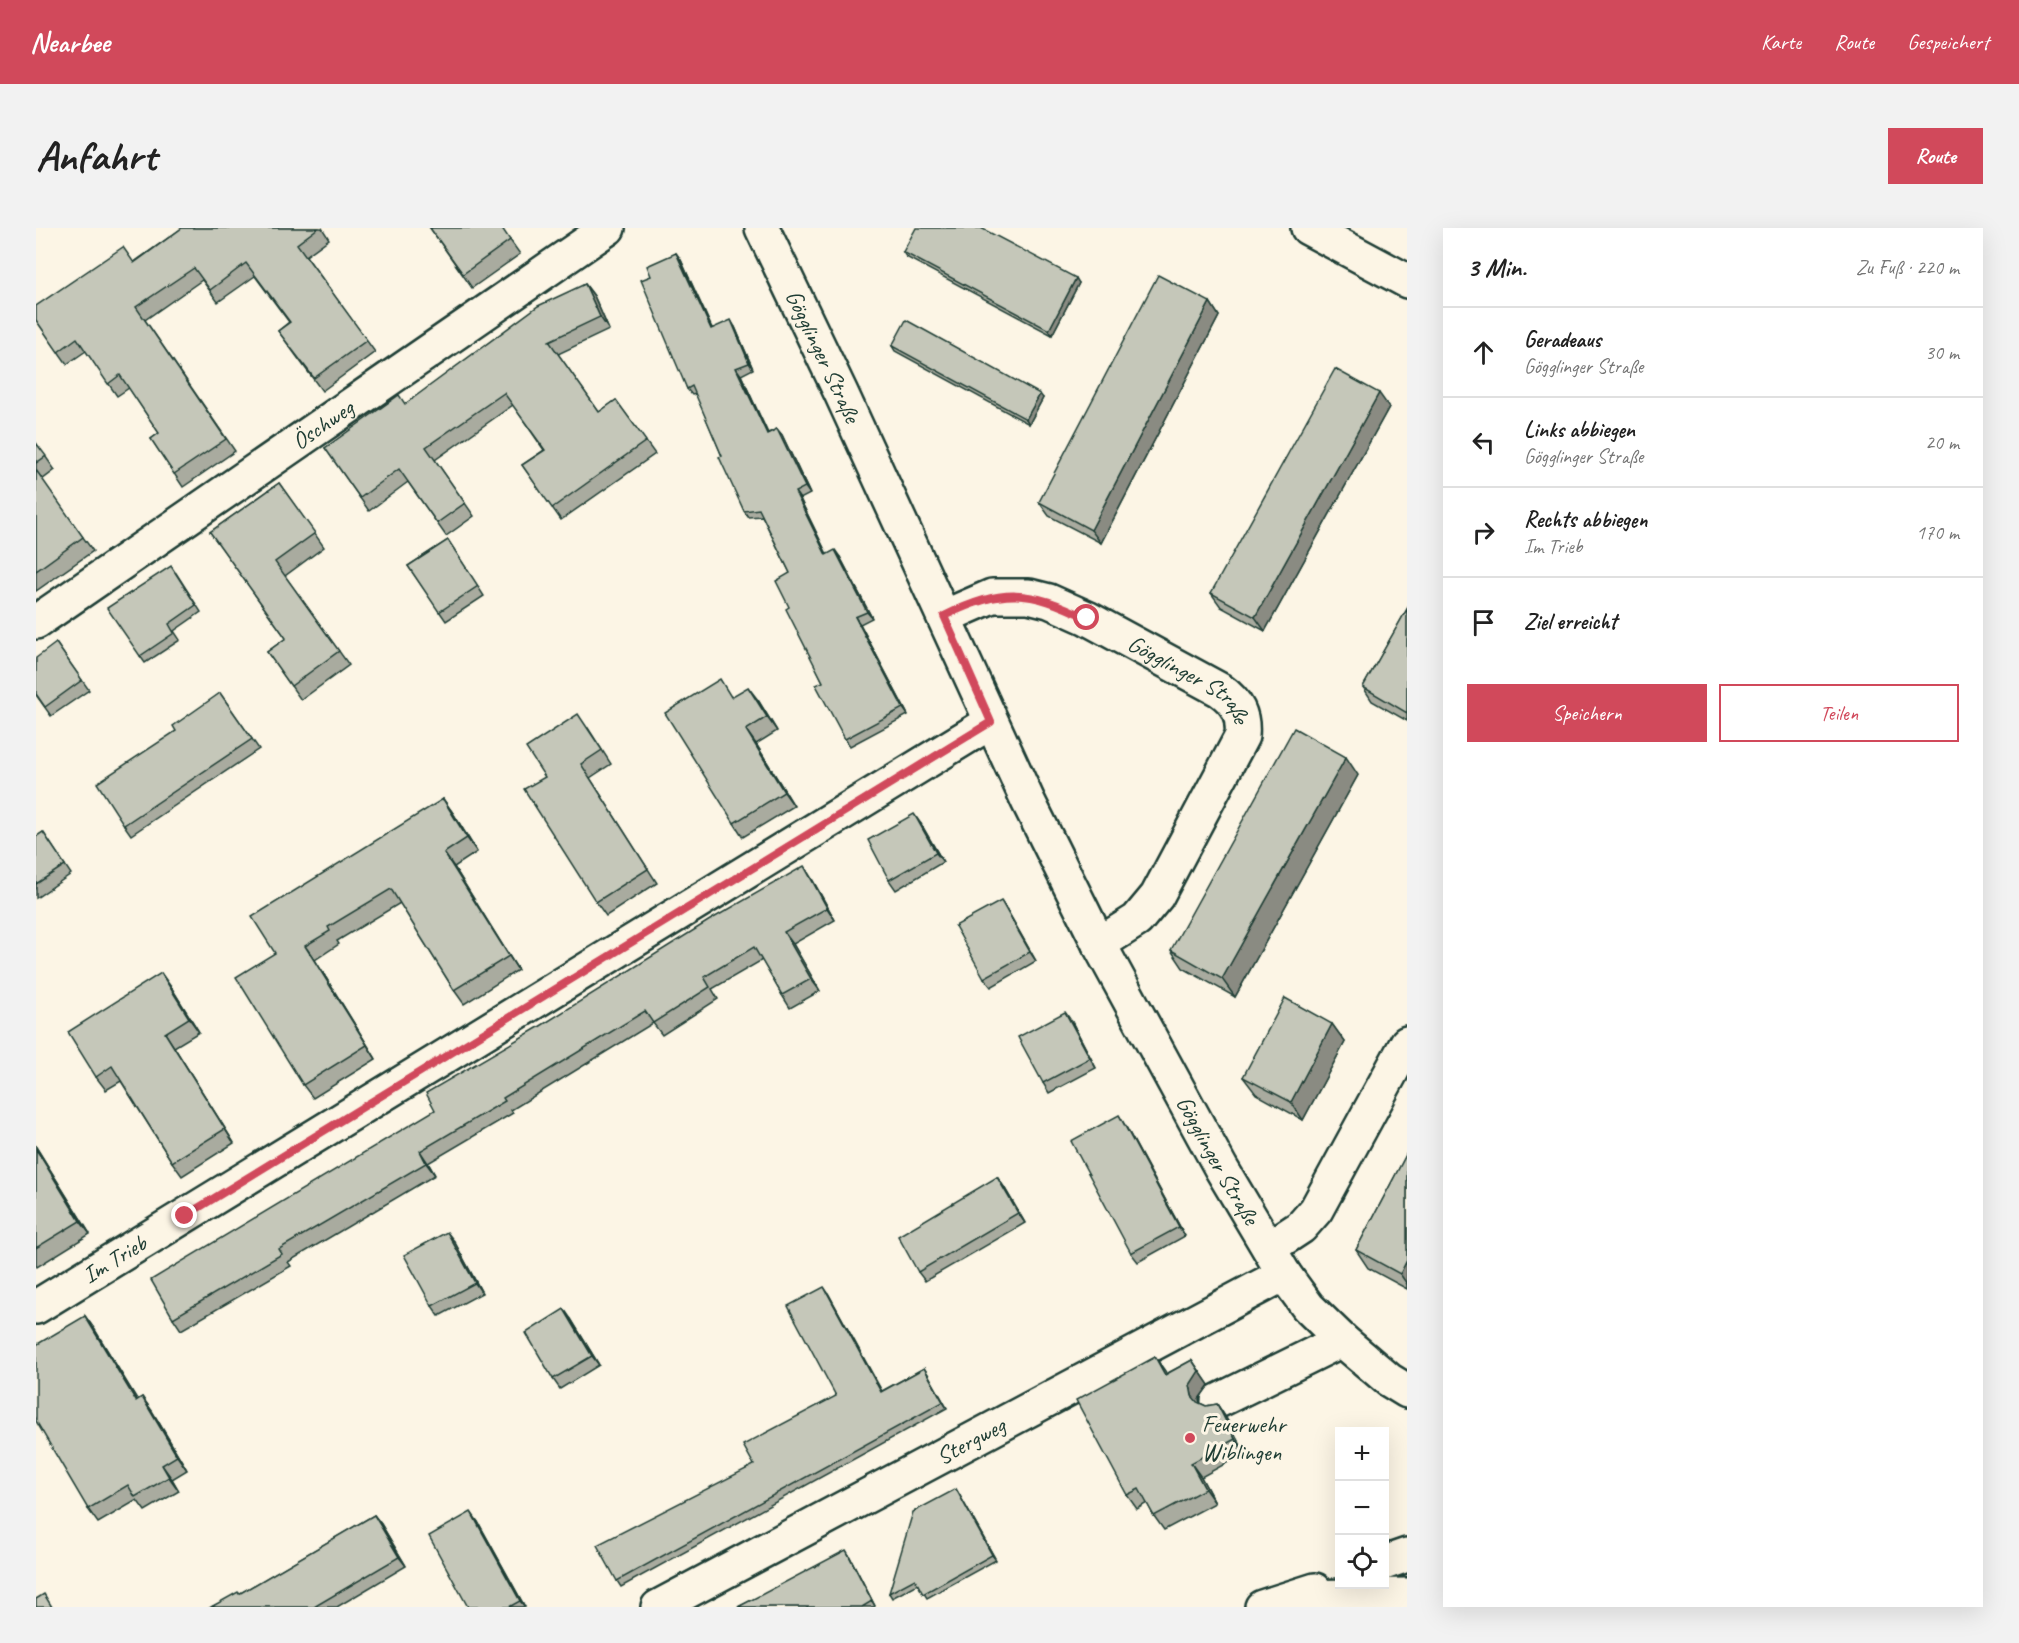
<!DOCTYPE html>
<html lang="de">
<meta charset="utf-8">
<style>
:root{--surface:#fff;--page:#f2f2f2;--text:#222;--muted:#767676;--line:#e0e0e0;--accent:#d1495b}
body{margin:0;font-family:Caveat,sans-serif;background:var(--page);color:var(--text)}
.controls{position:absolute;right:18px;bottom:18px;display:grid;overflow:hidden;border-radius:0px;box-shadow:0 6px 24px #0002}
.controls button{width:54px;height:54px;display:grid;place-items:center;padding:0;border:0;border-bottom:2px solid var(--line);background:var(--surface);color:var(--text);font:30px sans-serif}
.stop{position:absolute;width:18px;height:18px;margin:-14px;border:4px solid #d1495b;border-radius:50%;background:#fff}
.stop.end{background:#d1495b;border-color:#fff;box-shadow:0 2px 6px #0008}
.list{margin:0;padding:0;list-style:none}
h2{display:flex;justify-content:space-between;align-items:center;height:78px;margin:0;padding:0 24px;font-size:26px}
h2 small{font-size:20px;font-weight:400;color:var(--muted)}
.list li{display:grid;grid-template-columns:39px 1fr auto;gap:18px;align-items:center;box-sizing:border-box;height:90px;padding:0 24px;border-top:2px solid var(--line)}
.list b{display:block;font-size:22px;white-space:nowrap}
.list p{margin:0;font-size:20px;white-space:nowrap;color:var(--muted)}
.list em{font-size:20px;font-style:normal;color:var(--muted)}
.actions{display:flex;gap:12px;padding:18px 24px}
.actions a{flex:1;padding:14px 0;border:2px solid var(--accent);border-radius:0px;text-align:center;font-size:21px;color:var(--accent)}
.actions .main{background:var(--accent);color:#fff}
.icon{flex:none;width:33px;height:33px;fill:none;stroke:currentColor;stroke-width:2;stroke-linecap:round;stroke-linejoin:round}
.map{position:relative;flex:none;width:1371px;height:1379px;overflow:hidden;border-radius:0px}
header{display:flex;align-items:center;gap:36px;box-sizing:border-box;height:84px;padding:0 30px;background:var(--accent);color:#fff}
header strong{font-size:28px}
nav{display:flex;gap:33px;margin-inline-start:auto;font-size:21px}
.intro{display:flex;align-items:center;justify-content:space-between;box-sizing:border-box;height:144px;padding:0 36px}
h1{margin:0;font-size:42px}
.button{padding:15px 27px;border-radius:0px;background:var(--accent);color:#fff;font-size:21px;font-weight:700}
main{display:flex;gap:36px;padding:0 36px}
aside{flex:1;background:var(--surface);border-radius:0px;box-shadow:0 6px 24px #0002}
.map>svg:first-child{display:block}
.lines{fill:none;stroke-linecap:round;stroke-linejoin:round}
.minor-casing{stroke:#1f3d34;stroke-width:38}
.major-casing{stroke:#1f3d34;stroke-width:38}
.minor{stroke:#fcf5e5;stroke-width:33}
.major{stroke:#fcf5e5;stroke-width:33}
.wall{fill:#a9ab9f;stroke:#1f3d34;stroke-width:1.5}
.shaded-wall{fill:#8a8b82;stroke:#1f3d34;stroke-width:1.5}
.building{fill:#c5c7b9;stroke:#1f3d34;stroke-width:1.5}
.route{stroke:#d1495b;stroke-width:8}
.poi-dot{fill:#d1495b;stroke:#fcf5e5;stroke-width:2}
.labels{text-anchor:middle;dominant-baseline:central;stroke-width:6;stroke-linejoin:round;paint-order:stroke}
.street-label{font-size:24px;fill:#1f3d34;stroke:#fcf5e5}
.poi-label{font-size:24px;fill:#1f3d34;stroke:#fcf5e5;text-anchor:start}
</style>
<header>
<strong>Nearbee</strong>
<nav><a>Karte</a><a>Route</a><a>Gespeichert</a></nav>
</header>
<div class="intro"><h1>Anfahrt</h1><a class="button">Route</a></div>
<main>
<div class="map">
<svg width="1371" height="1379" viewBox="0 0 1371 1379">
<rect width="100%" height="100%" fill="#fcf5e5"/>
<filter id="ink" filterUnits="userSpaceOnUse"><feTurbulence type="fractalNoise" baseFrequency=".0167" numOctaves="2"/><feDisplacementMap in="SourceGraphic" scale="12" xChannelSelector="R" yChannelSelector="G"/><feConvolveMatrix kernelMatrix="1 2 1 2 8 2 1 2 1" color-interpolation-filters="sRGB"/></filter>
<g filter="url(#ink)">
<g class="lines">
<!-- minor casing -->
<g class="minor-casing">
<g id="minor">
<path id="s1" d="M726,0l79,165 187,408 71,143 122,224 63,106 24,33 34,33 47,40 18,11"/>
<polyline points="1272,0 1371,53"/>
<path id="s2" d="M908,389l48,-21h37l20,5 38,17 133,72c17,12 24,25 22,46l-85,160 -20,24 -38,24"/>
<path id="s3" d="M0,394l572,-394"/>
<polyline points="1233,1020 1265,999 1280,982 1371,815"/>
<path id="s4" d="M0,1079l955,-585"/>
<polyline points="1182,1173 1306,1112"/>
<path id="s5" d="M622,1379l626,-333"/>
</g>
</g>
<!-- major casing -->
<g class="major-casing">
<g id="major">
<polyline points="1348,1335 1371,1327"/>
<polyline points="1260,1369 1371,1367"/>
<polyline points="1226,1379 1279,1362"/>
</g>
</g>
<!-- minor -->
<use href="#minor" class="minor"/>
<!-- major -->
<use href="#major" class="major"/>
</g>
<!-- wall -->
<g class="wall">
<polygon points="146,0 286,0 293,11 270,28 339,124 286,163 242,103 253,94 219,48 182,74 166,52 109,92 199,223 147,259 115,211 123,205 93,160 81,168 50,123 31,136 0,92 98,34"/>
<polygon points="394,0 474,12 484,26 436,60"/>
<polygon points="867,24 1043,55 1016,107 870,29"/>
<polygon points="640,25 645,32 676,100 699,99 717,141 705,147 732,205 741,201 746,207 774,266 764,271 791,327 804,329 836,390 824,396 872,487 814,518 809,511 787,454 753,379 754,345 726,288 712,289 708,283 686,228 660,166 656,167 651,161 615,48"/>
<polygon points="549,56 558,68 573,102 522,126 563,184 580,172 619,226 525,292 486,237 508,222 477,177 399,232 438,288 410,308 372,254 333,283 289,220 369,176"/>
<polygon points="1174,74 1183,88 1065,315 1013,288 1003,274"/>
<polygon points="856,118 1007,170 993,196 859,123"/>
<polygon points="1353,179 1229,403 1185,379 1175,365"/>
<polygon points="0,215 19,242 6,252 57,323 0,363"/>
<polygon points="243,255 288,319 249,348 313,437 265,472 231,424 250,410 174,304"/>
<polygon points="412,312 448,368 410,393 372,338"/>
<polygon points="140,345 165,384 138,403 144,412 109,435 104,428"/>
<polygon points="1371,381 1371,493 1336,473 1327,459"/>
<polygon points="20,415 53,462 15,488 0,467"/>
<polygon points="184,465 223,521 95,607 88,597 140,503"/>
<polygon points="696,469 722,472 741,503 720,516 758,578 707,609 698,595"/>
<polygon points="552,500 575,536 554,550 621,655 570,688 560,674 509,549"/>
<polygon points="1322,547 1199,769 1147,740 1135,722"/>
<polygon points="407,571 417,585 441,624 418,639 482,742 428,776 418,762 364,675 301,713 303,716 279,732 340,831 277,870 267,857 239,725"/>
<polygon points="885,596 907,634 860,662 853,652"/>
<polygon points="7,604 35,646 0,670 0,609"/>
<polygon points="776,651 799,692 757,716 784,763 754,780 746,767 726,732 676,761 682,771 626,807 617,795 475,882 477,885 392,935 399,947 252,1034 255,1038 145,1102 137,1090 399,882"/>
<polygon points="971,682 1000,733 955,759 948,750"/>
<polygon points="135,759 163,804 138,819 198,915 146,948 136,934 85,853 70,862 60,849"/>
<polygon points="1036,794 1060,840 1013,865 1007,855"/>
<polygon points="1296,796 1309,814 1267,892 1220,866 1207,849"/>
<polygon points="1089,897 1149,1008 1102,1034 1095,1025"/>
<polygon points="0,919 54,1006 1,1039 0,1037"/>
<polygon points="1371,925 1371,1061 1332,1040 1320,1022"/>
<polygon points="961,949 968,959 989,995 889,1053 882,1044"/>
<polygon points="418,1013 446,1065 403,1088 396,1078"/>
<polygon points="792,1065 846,1163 888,1140 911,1180 585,1359 581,1353 800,1168"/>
<polygon points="49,1088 59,1102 101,1172 106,1169 116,1183 151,1242 136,1251 143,1263 109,1283 101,1272 62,1295 52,1281"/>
<polygon points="535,1091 563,1137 524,1161 517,1151"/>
<polygon points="1119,1129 1130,1146 1156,1132 1173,1157 1163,1171 1164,1175 1170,1178 1181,1176 1190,1190 1209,1225 1165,1249 1179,1275 1128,1302 1118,1288 1111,1275 1101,1281 1091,1267"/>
<polygon points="920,1261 960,1332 891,1370 882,1356 856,1370 853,1365"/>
<polygon points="338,1287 345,1296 370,1338 301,1379 175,1379 203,1366"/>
<polygon points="442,1294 489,1379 432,1379"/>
<polygon points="813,1327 839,1378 838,1379 702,1379"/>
</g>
<!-- shaded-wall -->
<g class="shaded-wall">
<polygon points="640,25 645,32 679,108 675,101"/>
<polygon points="1040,50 1043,55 1016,107 1013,102"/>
<polygon points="549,56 558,68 573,102 564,89"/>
<polygon points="1174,74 1183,88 1065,315 1055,302"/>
<polygon points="695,92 699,99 717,141 713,135"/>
<polygon points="700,140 705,147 735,213 731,206"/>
<polygon points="1343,165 1353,179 1229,403 1219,389"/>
<polygon points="1004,166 1007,170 993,196 990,191"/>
<polygon points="741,201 746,207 774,266 769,259"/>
<polygon points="759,264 764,271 795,334 790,327"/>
<polygon points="799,322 804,329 836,390 831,384"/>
<polygon points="819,389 824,396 872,487 867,480"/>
<polygon points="712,459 722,472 741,503 731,489"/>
<polygon points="710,502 720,516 758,578 748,564"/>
<polygon points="1310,529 1322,547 1199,769 1186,751"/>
<polygon points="407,571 417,585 441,624 431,610"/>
<polygon points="878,586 885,596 907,634 900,625"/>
<polygon points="408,625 418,639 482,742 473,728"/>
<polygon points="768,638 776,651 799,692 791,680"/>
<polygon points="965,673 971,682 1000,733 994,724"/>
<polygon points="748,704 757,716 784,763 775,751"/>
<polygon points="269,718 279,732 340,831 331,817"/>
<polygon points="125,745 135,759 163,804 153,790"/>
<polygon points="1029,784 1036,794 1060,840 1054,830"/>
<polygon points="1296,796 1309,814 1267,892 1255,874"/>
<polygon points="129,805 138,819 198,915 189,901"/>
<polygon points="1083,887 1089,897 1149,1008 1143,999"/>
<polygon points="0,919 54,1006 44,993 0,921"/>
<polygon points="384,923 392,935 399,947 390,935"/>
<polygon points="961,949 968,959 989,995 982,985"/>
<polygon points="411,1004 418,1013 446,1065 439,1055"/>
<polygon points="1371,1032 1371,1056 1364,1046"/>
<polygon points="788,1059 792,1065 849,1170 845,1164"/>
<polygon points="528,1081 535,1091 563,1137 556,1128"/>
<polygon points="49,1088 59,1102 110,1186 100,1173"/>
<polygon points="1119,1129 1129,1143 1138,1161 1129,1147"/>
<polygon points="1156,1132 1173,1157 1163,1171 1166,1182 1156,1168 1154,1157"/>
<polygon points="888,1140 892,1146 911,1180 907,1174"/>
<polygon points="106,1169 116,1183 151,1242 141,1228"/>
<polygon points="1181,1176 1190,1190 1209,1225 1199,1211"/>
<polygon points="1155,1235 1165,1249 1179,1275 1169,1261"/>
<polygon points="126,1237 136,1251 143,1263 133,1249"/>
<polygon points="920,1261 923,1266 960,1332 956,1327"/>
<polygon points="435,1284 442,1294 489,1379 484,1373"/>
<polygon points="338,1287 345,1296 370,1338 363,1329"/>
<polygon points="810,1322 813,1327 839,1378 836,1373"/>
</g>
<!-- building -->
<g class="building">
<polygon points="146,0 282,0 261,16 331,112 278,150 242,103 254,94 210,35 174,62 158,40 100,79 190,211 138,246 115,211 123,205 84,147 72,156 41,110 22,124 0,92 0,78 87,19 98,35"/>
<polygon points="394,0 466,0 474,12 427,46"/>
<polygon points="880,0 945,0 1040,50 1013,102 867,24"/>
<polygon points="640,25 675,101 695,92 713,135 700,140 731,206 741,201 769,259 759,264 790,327 799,322 831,384 819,389 867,480 809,511 780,457 787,454 750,381 753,379 740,353 754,345 723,281 708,283 683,229 686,228 656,158 651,161 605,52 615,48 611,38"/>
<polygon points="1122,47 1174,74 1055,302 1003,274"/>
<polygon points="549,56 564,89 513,113 563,184 580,172 610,213 516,280 486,237 509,222 468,165 390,219 429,275 401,295 363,241 324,270 289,220 363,167 369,176 502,78"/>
<polygon points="870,92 1004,166 990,191 856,118"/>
<polygon points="1299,141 1343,165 1219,389 1175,365"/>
<polygon points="0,215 10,228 0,235"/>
<polygon points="0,242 47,309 0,343"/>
<polygon points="243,255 279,305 239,334 303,423 255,458 231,424 250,410 174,304"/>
<polygon points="412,312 442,358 403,384 372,338"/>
<polygon points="135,338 160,377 133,396 138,405 104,428 71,380"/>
<polygon points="1371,381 1371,485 1327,459"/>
<polygon points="20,415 46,452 9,479 0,466 0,430"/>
<polygon points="684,451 695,469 712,459 731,489 710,502 748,564 698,595 629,485"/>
<polygon points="184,465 216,511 88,597 61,555 140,503 137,498"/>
<polygon points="542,486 566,522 545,536 612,641 560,674 488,561 509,549 490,520"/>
<polygon points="1258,500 1310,529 1186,751 1135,722"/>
<polygon points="407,571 431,610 408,625 473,728 418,762 355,661 292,699 294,703 269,718 331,817 267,857 200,749 239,725 216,689"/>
<polygon points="878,586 900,625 853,652 832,612"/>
<polygon points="7,604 29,637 0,656 0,609"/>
<polygon points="768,638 791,680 748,704 775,751 746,767 718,719 668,749 674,759 617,795 609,783 467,870 469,873 384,923 390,935 243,1021 246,1026 137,1090 115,1052 399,882 390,865 503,799 674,692"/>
<polygon points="965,673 994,724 948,750 919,698"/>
<polygon points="125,745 153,790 129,805 189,901 136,934 76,838 60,849 32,804"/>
<polygon points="1249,770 1296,796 1255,874 1207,849"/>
<polygon points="1029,784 1054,830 1007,855 982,809"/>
<polygon points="1083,887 1143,999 1095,1025 1035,913"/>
<polygon points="0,921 44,993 0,1020"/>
<polygon points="1371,925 1371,1032 1364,1046 1320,1022"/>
<polygon points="961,949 982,985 882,1044 862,1008"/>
<polygon points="411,1004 439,1055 396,1078 368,1027"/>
<polygon points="788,1059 845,1164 888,1140 907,1174 581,1353 561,1317 718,1237 707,1217 800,1168 752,1078"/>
<polygon points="528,1081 556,1128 517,1151 490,1105"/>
<polygon points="49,1088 100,1173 106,1169 141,1228 126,1237 133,1249 99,1269 92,1257 52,1281 0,1193 0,1117"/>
<polygon points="1119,1129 1129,1147 1156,1132 1163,1143 1154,1157 1156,1168 1161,1174 1170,1178 1181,1176 1199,1211 1155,1235 1169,1261 1118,1288 1103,1261 1091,1267 1040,1172"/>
<polygon points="920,1261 956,1327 887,1366 879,1351 853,1365 877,1284"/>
<polygon points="435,1284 484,1373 473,1379 432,1379 393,1308"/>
<polygon points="338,1287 363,1329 278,1379 175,1379 202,1364 203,1366"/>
<polygon points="810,1322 836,1373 826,1379 702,1379"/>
<polygon points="8,1366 16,1379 0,1379 0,1371"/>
</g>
</g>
<g class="lines" filter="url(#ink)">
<!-- route -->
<path class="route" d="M149,988l806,-494 -47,-106c58,-28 85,-27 143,2"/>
</g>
<!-- markers -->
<circle class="poi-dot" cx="1154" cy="1210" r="6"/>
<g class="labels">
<!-- street labels -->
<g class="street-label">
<text stroke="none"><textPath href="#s1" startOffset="142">Gögglinger Straße</textPath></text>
<text stroke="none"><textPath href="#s3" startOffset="348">Öschweg</textPath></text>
<text stroke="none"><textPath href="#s2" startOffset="272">Gögglinger Straße</textPath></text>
<text stroke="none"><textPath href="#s1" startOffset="1038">Gögglinger Straße</textPath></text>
<text stroke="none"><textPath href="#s4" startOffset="92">Im Trieb</textPath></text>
<text stroke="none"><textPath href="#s5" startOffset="354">Stergweg</textPath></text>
</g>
<!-- poi labels -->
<g class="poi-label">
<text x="1166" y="1196">Feuerwehr<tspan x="1166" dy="28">Wiblingen</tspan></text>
</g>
</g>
</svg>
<div class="controls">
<button>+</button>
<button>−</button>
<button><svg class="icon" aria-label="locate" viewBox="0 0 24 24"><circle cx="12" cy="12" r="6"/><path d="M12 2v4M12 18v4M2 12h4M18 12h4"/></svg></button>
</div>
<div class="stop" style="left:1051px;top:390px"></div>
<div class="stop end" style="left:149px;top:988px"></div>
</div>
<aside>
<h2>3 Min.<small>Zu Fuß · 220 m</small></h2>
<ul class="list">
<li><svg class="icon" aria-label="ahead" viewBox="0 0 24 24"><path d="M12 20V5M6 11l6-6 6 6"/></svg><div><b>Geradeaus</b><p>Gögglinger Straße</p></div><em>30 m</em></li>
<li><svg class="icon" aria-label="left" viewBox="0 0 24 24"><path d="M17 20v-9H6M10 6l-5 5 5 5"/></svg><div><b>Links abbiegen</b><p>Gögglinger Straße</p></div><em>20 m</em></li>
<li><svg class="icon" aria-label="right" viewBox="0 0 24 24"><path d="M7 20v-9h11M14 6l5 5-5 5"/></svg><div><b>Rechts abbiegen</b><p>Im Trieb</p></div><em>170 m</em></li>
<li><svg class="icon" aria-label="arrive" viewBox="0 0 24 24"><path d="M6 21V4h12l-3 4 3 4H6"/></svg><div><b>Ziel erreicht</b></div></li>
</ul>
<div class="actions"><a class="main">Speichern</a><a>Teilen</a></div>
</aside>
</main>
